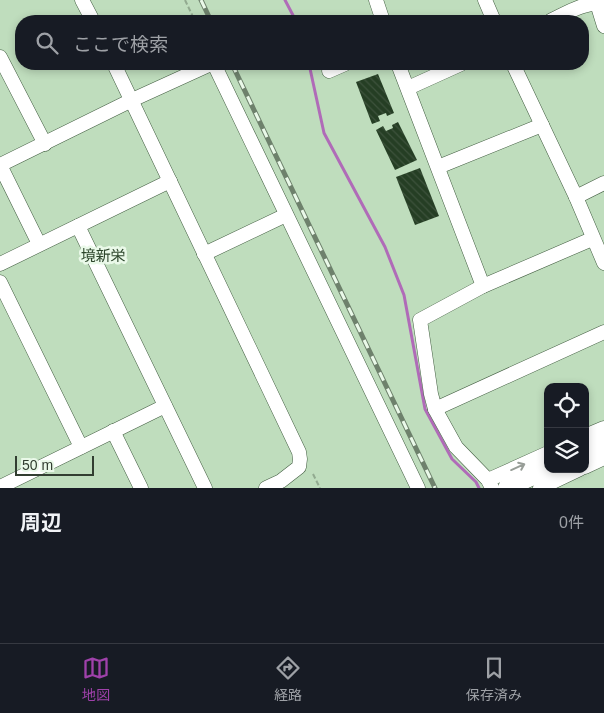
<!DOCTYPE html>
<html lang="ja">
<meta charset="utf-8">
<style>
:root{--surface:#171b24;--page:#20242c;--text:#f1f3f6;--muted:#9ea1a6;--line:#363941;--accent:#9f41aa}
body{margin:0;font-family:Helvetica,"Noto Sans JP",sans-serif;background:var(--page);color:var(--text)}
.controls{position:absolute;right:15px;bottom:15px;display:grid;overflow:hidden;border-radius:10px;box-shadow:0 2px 8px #0003}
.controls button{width:45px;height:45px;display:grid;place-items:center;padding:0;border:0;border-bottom:1px solid var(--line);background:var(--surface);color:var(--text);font:25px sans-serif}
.scale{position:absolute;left:15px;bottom:12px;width:79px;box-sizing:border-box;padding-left:5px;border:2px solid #323e31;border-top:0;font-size:14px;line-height:18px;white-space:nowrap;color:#323e31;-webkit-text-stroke:4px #eaf9e9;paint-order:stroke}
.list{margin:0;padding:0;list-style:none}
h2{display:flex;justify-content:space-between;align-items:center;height:65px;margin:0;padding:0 20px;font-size:21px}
h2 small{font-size:16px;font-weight:400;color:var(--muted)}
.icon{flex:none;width:28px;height:28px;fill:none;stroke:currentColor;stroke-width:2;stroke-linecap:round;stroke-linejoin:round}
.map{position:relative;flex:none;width:604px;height:488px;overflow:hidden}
.search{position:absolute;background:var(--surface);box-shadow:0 2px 8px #0003;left:15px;right:15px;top:15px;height:55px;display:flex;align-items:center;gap:12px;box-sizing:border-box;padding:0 18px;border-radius:20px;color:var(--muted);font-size:19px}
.sheet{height:155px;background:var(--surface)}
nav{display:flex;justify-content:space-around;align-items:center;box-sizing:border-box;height:70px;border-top:1px solid var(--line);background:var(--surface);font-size:14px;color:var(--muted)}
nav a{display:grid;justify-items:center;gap:2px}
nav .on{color:var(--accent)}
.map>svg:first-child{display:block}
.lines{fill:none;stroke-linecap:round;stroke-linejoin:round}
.stream{stroke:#b06bb8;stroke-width:3}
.building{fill:url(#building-back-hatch)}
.minor-casing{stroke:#435e42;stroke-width:15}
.major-casing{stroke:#435e42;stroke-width:19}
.path{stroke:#92aa90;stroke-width:2;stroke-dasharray:5 2.5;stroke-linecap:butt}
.minor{stroke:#fff;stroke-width:14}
.major{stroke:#fff;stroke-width:18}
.rail-casing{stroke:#6e816c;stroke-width:5}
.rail{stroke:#eaf9e9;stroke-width:3;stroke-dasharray:9;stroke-linecap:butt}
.oneway{stroke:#989e98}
.labels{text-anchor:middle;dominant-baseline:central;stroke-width:5;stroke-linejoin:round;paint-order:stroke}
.quarter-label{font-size:15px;fill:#2c452b;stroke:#eaf9e9}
</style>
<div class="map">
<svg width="604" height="488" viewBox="0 0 604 488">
<defs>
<pattern id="building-back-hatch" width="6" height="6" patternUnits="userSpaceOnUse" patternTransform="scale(1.25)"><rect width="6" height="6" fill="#253e24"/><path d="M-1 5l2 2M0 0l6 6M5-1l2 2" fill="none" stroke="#3d523c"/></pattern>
</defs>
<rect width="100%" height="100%" fill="#bfddbd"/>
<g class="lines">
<!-- stream -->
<g class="stream">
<polyline points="285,0 296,21"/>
<polyline points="309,64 324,133 385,247 404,295 425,409 452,459 476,482 479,488"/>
</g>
</g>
<!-- building -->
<g class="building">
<polygon points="378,74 394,113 387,116 386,113 378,116 380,121 372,124 356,82"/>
<polygon points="398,122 417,160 395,170 376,130 383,126 386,131 393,128 392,125"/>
<polygon points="420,168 439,216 415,225 396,177"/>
</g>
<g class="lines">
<!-- minor casing -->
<g class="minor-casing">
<g id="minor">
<polyline points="82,0 93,21"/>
<polyline points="376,0 383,21"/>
<polyline points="485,0 494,21"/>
<polyline points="596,0 604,26"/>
<path d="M550,21c17,-8 35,-20 54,-17"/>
<polyline points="0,57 45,144"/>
<polyline points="114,64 299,452 300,459 299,467 281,481 266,488"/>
<polyline points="214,64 418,488"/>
<polyline points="398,64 483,286"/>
<polyline points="513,64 576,197 604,263"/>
<polyline points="329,71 345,64"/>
<polyline points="408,88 461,64"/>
<polyline points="438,167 542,125"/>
<polyline points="576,197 604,183"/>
<polyline points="78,226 205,488"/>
<polyline points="39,244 0,165 132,100 211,64"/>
<polyline points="204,254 286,215"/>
<polyline points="0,264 170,181"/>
<polyline points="0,282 81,447"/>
<polyline points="435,409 604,332"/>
<polyline points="113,431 141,488"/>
<polyline points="585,436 604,428"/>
<polyline points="585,467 604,458"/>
<polyline points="488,480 548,453"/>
<polyline points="0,487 165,406"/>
<polyline points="492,488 488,480 456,447 435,409 431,394 420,320 483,286 592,239"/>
<polyline points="540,488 580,469"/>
</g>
</g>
<!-- major casing -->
<g class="major-casing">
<g id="major">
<polyline points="585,452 604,443"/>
<polyline points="507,488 548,469"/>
</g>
</g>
<!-- path -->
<g class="path">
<polyline points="185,0 195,21"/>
<polyline points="313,474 320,488"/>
</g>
<!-- minor -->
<use href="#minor" class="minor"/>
<!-- major -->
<use href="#major" class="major"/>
<!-- rail casing -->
<g class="rail-casing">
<g id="rail">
<polyline points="201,0 211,21"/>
<polyline points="232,64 435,488"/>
</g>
</g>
<!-- rail -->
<use href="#rail" class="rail"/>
</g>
<!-- one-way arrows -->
<defs><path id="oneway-shaft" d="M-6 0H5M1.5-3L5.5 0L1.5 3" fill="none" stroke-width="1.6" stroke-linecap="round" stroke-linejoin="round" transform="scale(1.25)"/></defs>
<use class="oneway" href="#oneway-shaft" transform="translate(518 467) rotate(-24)"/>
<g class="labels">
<!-- quarter labels -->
<g class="quarter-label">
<text x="103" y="255">境新栄</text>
</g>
</g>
</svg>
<div class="controls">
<button><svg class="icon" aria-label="locate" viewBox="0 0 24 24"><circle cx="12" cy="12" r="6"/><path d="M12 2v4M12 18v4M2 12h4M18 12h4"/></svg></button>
<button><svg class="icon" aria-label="layers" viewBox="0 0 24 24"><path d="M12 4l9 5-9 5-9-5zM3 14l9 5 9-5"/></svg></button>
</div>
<div class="scale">50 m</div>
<div class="search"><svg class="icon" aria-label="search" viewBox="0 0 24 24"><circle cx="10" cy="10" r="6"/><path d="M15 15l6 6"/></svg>ここで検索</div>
</div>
<section class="sheet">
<h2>周辺<small>0件</small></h2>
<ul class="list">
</ul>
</section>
<nav>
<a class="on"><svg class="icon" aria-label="map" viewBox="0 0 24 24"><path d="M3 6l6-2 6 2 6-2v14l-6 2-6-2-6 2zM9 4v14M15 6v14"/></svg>地図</a>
<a><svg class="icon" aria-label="directions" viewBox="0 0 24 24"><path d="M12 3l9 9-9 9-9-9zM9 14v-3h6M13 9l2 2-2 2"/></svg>経路</a>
<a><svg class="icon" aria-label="saved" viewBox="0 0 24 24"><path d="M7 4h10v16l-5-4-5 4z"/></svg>保存済み</a>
</nav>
